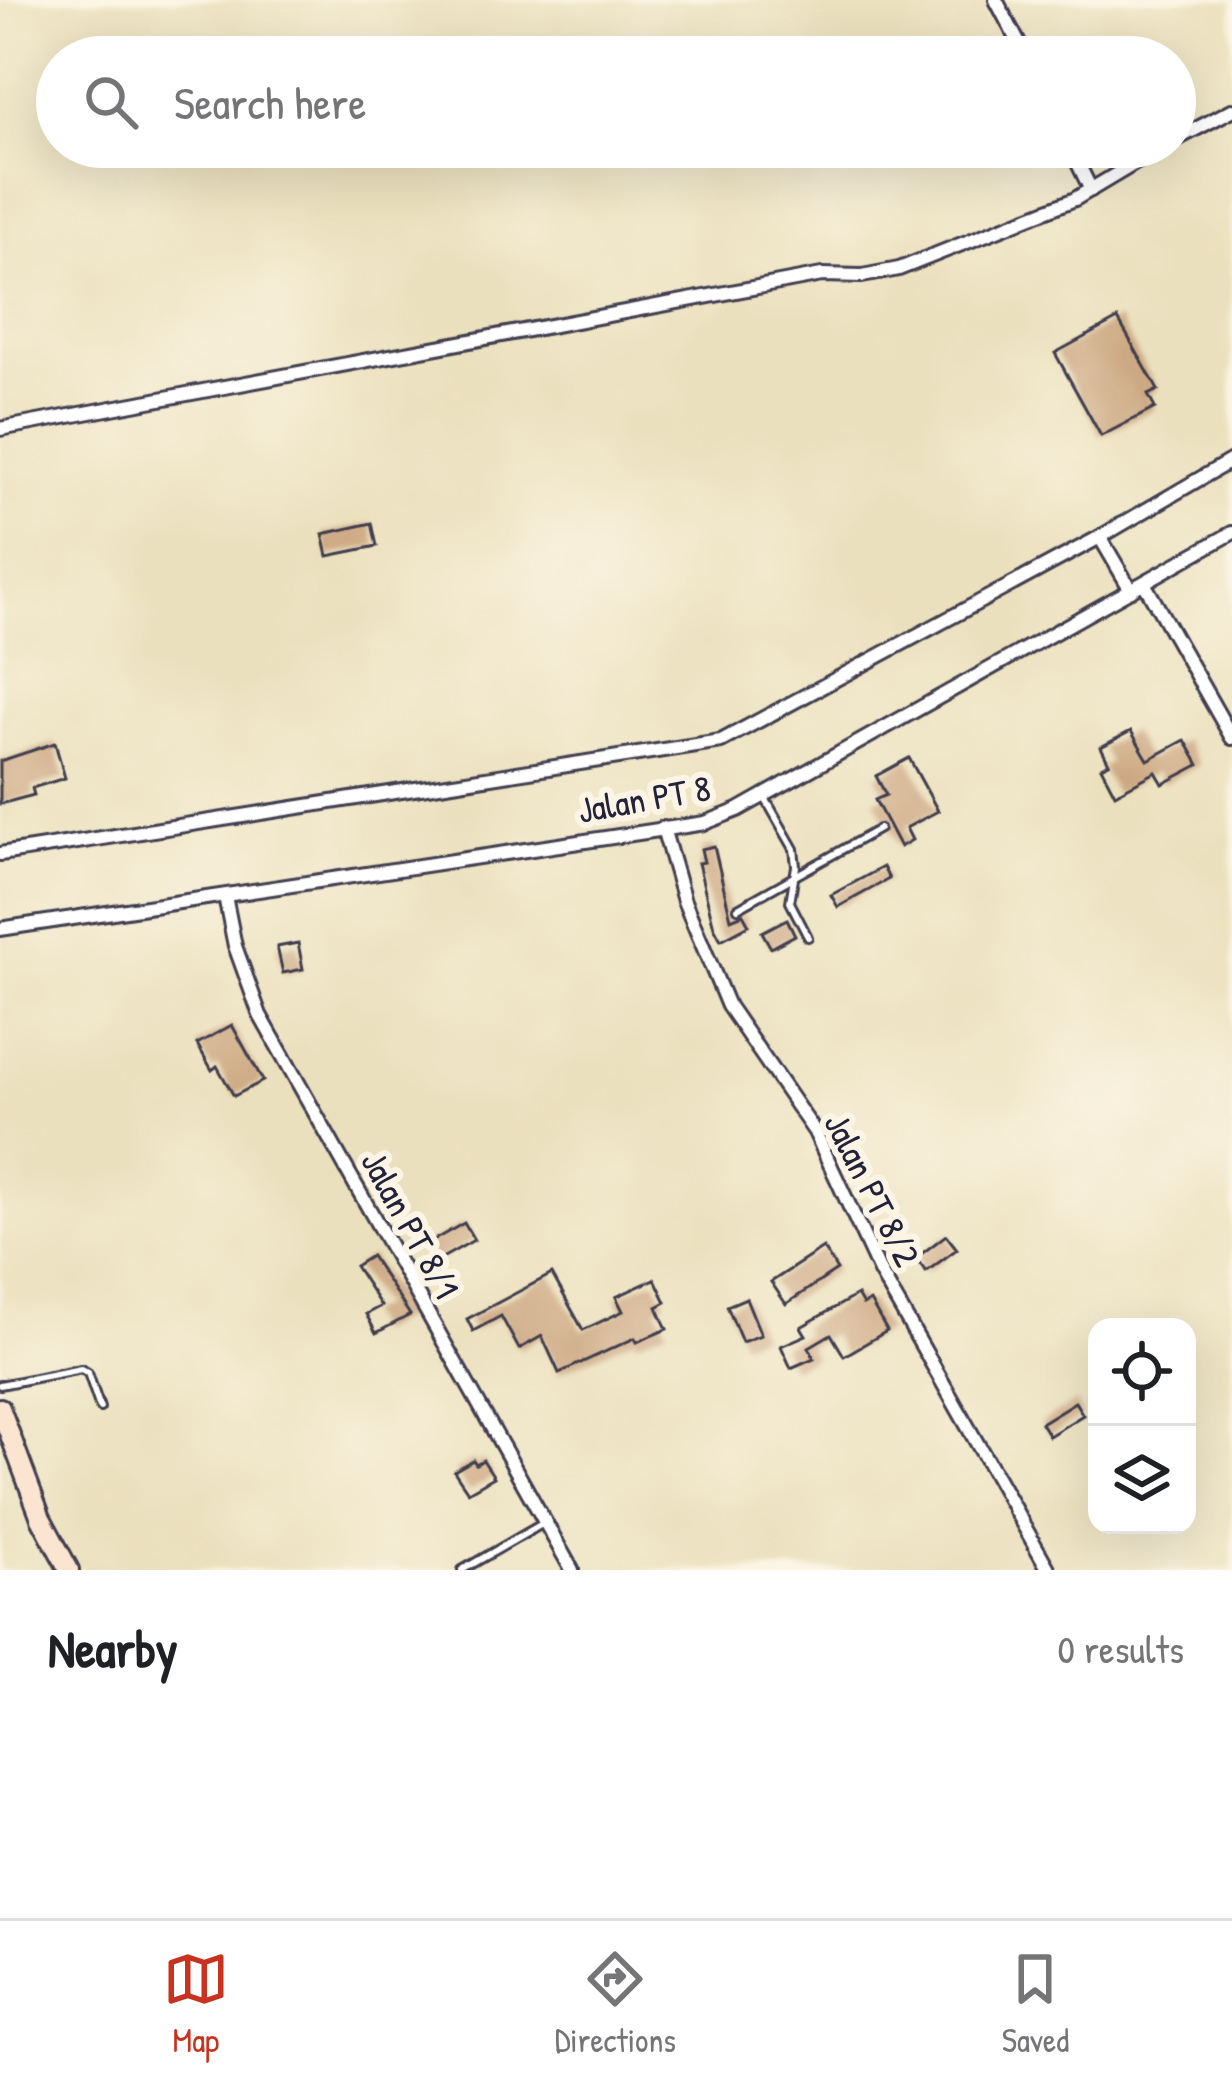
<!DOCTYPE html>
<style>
:root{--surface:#fff;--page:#f2f2f2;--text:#202124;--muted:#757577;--line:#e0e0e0;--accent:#c8321e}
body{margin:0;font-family:"Patrick Hand",sans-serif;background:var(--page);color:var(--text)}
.controls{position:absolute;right:36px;bottom:36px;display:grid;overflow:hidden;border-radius:24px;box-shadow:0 12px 48px #0002}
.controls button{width:108px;height:108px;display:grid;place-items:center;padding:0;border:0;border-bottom:3px solid var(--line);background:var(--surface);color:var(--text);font:60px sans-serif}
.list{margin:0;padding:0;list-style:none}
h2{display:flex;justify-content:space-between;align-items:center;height:156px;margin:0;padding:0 48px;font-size:51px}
h2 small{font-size:39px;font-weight:400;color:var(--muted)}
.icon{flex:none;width:66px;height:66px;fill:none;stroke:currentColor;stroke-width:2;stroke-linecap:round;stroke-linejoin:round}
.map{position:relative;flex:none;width:1232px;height:1570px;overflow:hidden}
.search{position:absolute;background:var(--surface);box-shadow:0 12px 48px #0002;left:36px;right:36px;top:36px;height:132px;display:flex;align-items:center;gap:30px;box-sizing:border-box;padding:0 42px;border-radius:66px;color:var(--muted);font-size:45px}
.sheet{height:348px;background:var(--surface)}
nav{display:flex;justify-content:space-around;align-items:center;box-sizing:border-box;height:168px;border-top:3px solid var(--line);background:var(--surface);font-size:33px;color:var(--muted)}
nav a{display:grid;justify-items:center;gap:6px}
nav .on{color:var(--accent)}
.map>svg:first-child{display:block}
.building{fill:#cda983}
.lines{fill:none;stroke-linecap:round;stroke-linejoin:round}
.lane-casing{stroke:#403e4e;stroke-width:12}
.street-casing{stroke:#403e4e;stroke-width:18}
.secondary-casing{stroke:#403e4e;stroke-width:24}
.lane{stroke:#fff;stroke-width:6}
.street{stroke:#fff;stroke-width:12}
.secondary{stroke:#fce5d0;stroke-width:18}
.labels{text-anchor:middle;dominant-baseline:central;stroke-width:12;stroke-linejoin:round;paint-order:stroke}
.street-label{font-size:36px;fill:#22223b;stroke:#fcf5e5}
</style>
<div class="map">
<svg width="1232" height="1570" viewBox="0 0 1232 1570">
<rect width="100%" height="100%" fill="#fcf5e5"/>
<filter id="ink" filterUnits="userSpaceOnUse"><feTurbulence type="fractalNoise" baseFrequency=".00833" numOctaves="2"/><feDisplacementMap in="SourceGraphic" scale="24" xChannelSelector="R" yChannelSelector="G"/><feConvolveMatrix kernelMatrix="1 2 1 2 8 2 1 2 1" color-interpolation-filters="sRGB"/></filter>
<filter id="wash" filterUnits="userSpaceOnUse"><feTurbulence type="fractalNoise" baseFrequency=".004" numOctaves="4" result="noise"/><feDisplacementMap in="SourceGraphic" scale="48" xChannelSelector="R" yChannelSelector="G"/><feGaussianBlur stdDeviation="2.7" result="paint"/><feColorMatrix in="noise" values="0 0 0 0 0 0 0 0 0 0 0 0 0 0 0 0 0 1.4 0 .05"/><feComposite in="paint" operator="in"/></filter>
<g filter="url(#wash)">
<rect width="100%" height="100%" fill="#ebe0bd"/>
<g id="blocks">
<!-- building -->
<g class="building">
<polygon points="1118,319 1158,390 1148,395 1155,408 1101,436 1055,353"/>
<polygon points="372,523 377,546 328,556 323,534"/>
<polygon points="1131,731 1148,760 1185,740 1199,765 1163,784 1156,772 1115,794 1101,767 1109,763 1101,747"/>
<polygon points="55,743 65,778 32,788 34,795 0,804 0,761"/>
<polygon points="909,758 938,811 906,828 912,840 900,847 875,800 886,795 876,776"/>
<polygon points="714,846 731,919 743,914 749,925 721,940 714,927 698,863 704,862 701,849"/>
<polygon points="883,867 889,879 838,907 831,895"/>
<polygon points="787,919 795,935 771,948 762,932"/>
<polygon points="298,943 303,969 283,973 277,947"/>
<polygon points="232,1025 263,1081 234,1096 217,1066 212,1070 197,1044"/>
<polygon points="464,1223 474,1240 435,1262 425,1245"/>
<polygon points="946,1235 957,1249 926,1272 916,1258"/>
<polygon points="823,1248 837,1270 786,1304 771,1282"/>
<polygon points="371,1256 410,1315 376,1333 366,1314 381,1306 355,1266"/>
<polygon points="552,1274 583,1330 623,1311 616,1297 655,1279 666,1302 657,1307 667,1329 637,1342 635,1338 559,1373 542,1336 519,1349 501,1316 473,1331 467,1319"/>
<polygon points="857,1295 863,1305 870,1301 887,1331 844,1356 831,1334 809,1347 814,1358 791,1368 781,1346 806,1335 801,1327"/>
<polygon points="746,1298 761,1335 742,1342 727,1306"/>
<polygon points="1075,1402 1083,1415 1049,1436 1041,1423"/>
<polygon points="473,1460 476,1464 483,1460 494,1477 468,1492 454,1471"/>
</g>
</g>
</g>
<g filter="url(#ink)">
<use href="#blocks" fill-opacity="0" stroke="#403e4e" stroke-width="3"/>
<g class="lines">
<!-- lane casing -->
<g class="lane-casing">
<g id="lane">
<polyline points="765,798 794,849 796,866 790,902 808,937"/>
<polyline points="738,908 879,829"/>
<polyline points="0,1385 81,1369 88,1373 100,1408"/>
<polyline points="462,1570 542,1524"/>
</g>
</g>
<!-- street casing -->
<g class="street-casing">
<g id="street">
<polyline points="996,0 1026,57"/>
<polyline points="1175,140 1232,110"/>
<polyline points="1070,147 1091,190"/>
<polyline points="0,429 822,275 862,276 899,269 1075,199 1162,147"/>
<polyline points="1100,537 1131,590"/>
<polyline points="1144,583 1232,738"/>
<polyline points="663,828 684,901 728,1006 815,1132 880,1272 1049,1570"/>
<polyline points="0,854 721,741 1100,537 1232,460"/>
<polyline points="225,896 235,946 260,1015 572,1570"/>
<polyline points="0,929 705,823 738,810 1232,533"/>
</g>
</g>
<!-- secondary casing -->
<g class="secondary-casing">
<polyline id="secondary" points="0,1408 41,1518 69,1570"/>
</g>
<!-- lane -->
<use href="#lane" class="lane"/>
<!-- street -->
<use href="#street" class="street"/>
<!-- secondary -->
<use href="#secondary" class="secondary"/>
</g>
</g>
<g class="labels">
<!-- street labels -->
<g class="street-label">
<text transform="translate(644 798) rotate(-10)">Jalan PT 8</text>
<text transform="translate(873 1189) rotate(63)">Jalan PT 8/2</text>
<text transform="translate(411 1224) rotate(61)">Jalan PT 8/1</text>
</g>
</g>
</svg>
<div class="controls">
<button><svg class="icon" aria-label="locate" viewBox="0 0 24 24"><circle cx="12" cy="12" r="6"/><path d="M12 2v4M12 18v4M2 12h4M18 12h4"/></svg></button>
<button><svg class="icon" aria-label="layers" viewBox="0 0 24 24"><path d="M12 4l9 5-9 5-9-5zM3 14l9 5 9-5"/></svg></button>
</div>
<div class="search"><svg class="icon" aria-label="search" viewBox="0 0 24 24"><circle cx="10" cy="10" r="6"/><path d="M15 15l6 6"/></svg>Search here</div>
</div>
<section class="sheet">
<h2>Nearby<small>0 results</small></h2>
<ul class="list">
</ul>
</section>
<nav>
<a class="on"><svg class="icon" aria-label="map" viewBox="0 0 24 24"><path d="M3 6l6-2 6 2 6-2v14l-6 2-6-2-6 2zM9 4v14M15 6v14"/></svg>Map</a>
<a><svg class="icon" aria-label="directions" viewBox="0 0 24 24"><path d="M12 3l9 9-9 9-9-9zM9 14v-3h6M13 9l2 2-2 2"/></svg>Directions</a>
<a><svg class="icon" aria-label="saved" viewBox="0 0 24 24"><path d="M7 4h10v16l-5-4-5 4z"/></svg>Saved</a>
</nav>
